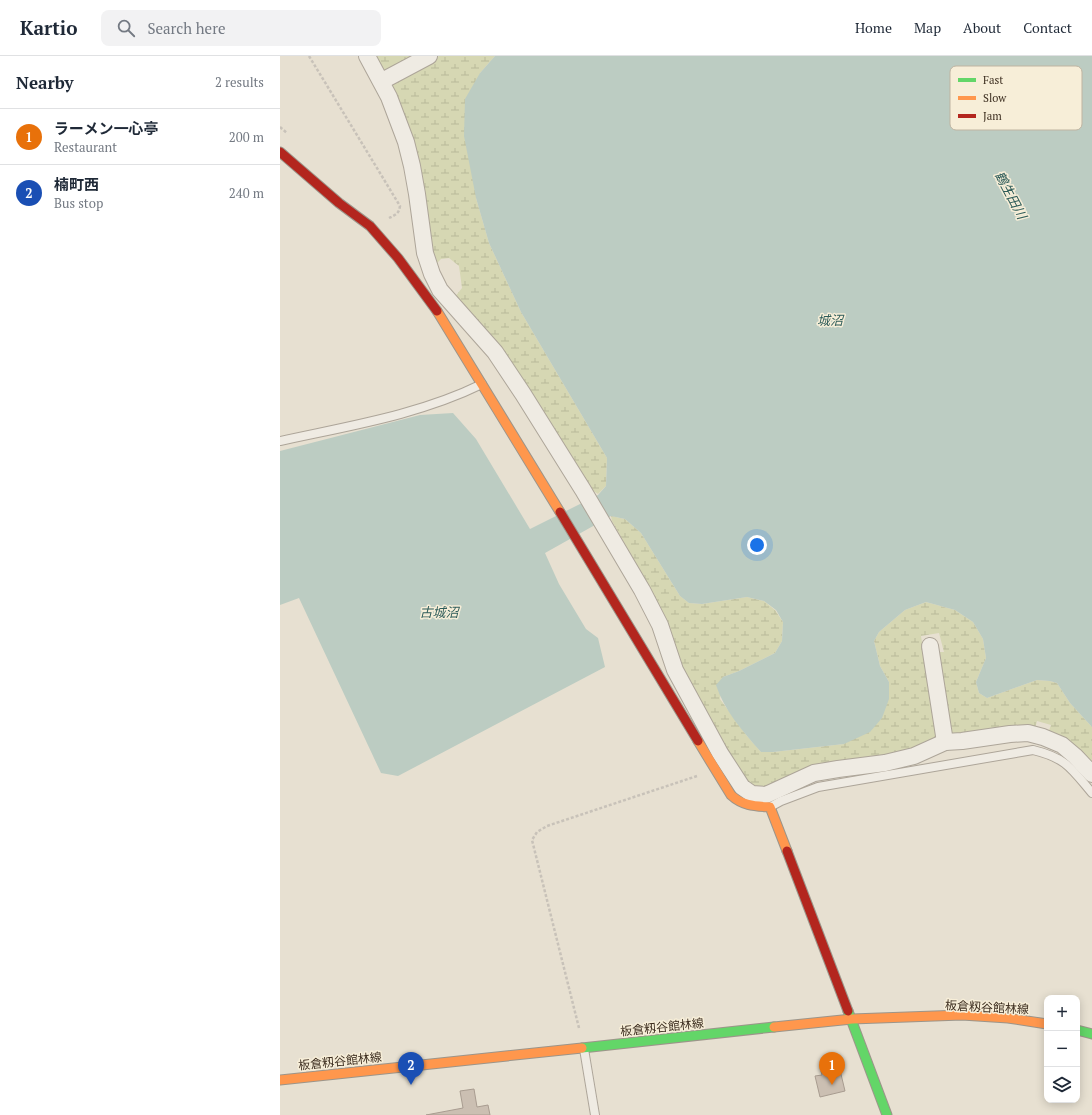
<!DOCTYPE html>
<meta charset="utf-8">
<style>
:root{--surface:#fff;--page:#f2f2f3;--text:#1f2937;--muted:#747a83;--line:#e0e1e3;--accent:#786c5e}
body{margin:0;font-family:"PT Serif","Noto Sans JP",serif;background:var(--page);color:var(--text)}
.controls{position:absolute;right:12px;bottom:12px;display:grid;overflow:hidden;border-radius:8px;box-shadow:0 2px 10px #0003}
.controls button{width:36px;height:36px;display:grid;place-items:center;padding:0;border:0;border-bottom:1px solid var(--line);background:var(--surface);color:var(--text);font:20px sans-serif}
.you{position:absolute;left:477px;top:489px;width:14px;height:14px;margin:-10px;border:3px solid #fff;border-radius:50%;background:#1a73e8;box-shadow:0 0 0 6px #1a73e833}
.badge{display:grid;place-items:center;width:26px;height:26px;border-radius:50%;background:var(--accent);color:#fff;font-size:13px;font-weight:700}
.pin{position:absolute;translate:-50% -33px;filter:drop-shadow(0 1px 2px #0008)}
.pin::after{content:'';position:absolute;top:21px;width:14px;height:12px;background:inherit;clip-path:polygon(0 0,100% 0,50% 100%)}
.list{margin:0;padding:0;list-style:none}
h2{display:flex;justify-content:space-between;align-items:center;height:52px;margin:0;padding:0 16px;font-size:17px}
h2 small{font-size:13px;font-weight:400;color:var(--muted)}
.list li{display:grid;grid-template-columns:26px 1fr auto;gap:12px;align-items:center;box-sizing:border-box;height:56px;padding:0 16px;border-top:1px solid var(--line)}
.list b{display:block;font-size:15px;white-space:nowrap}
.list p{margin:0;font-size:13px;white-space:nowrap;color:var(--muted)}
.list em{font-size:13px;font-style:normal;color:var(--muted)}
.icon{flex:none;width:22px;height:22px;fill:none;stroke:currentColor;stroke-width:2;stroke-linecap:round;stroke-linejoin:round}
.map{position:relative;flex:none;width:812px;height:1059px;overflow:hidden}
header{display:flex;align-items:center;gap:24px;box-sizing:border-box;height:56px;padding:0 20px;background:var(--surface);border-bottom:1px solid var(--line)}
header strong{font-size:19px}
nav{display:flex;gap:22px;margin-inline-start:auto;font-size:14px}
.search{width:280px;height:36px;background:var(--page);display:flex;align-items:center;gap:10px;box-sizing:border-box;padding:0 14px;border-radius:8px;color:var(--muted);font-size:15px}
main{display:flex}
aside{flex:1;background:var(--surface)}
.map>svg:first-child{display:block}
.wetland{fill:url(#wetland-marsh)}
.water{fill:#bcccc2}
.building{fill:#cbbfb2;stroke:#a89c90}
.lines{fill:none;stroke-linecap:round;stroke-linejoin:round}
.lane-casing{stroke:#ada599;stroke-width:10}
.street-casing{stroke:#ada599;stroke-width:18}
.fast-casing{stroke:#9c958a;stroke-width:11}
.slow-casing{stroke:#9c958a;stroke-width:11}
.jam-casing{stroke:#9c958a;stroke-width:11}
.path{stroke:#c8c2b9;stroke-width:2.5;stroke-dasharray:3 2;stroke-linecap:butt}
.lane{stroke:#efebe3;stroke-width:8}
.street{stroke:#efebe3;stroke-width:16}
.fast{stroke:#63d668;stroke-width:9}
.slow{stroke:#ff974d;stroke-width:9}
.jam{stroke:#b3261e;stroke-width:9}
.labels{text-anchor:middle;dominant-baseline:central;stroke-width:3;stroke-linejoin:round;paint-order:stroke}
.street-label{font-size:12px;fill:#3d2e20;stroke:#f7eed8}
.water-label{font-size:13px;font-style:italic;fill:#2f5d5a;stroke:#f7eed8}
.key{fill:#f7eed8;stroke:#bfb4a1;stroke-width:1}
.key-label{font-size:11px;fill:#3d2e20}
</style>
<header>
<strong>Kartio</strong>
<div class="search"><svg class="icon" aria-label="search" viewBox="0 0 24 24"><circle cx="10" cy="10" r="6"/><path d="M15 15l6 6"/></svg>Search here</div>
<nav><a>Home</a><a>Map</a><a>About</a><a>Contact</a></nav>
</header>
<main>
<aside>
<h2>Nearby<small>2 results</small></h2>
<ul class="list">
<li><span class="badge" style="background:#e8710a">1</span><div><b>ラーメン一心亭</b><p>Restaurant</p></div><em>200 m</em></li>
<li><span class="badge" style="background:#1a4fb4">2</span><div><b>楠町西</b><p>Bus stop</p></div><em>240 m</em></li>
</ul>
</aside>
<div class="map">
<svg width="812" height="1059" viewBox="0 0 812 1059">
<defs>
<pattern id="wetland-marsh" width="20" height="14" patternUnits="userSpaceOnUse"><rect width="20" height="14" fill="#d6d7b3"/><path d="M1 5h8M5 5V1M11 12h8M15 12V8" fill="none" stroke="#b9b99a"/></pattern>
</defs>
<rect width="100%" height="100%" fill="#e7e0d1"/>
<!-- wetland -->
<g class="wetland">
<polygon points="93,0 132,0 102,16"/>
<polygon points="159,0 215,0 200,17 196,142 209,187 241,256 327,402 326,430 318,438 312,434 174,242 182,232 179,210 169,202 161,203 154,210 107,26"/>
<polygon points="331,460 345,463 361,477 400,540 409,547 422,548 467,541 484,545 495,554 503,566 502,585 495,597 459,615 443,621 440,643 467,680 481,696 493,696 564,688 609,626 600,610 594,585 599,576 625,554 646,546 675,554 693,566 703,583 706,602 696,626 699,637 707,642 757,624 770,625 777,627 790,647 812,671 812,708 768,677 771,669 757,665 755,672 670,682 659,596 664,596 659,577 641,580 658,686 490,732 478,733 465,725 405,619 369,531 332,465"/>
</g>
<!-- water -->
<path class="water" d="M215,0h597v671l-22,-24 -13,-20 -7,-2 -13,-1 -50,18 -8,-5 -3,-11 10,-24 -3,-19 -10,-17 -18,-12 -29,-8 -21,8 -26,22 -5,9 6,25 9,16v17l-7,19 -12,14 -26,12 -71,8h-12c-18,-20 -37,-42 -45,-67l7,-8 16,-6 36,-18 7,-12 1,-19 -7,-12 -12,-9 -17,-4 -45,7 -13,-1 -9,-7 -39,-63 -16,-14 -14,-3 -66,37 14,31 27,45 12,9 7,29 -207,109 -17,-3 -82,-175 -19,7v-154l140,-36 33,-2 23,26 54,90 68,-34 8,-9 1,-28 -86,-146 -32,-69 -13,-45 -12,-62 1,-37 15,-26z"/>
<!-- building -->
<g class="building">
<polygon points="548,1013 549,1017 560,1014 565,1035 540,1041 535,1020 542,1019 541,1015"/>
<polygon points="194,1033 197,1051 208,1049 210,1059 146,1059 183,1052 180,1035"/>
</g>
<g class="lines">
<!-- lane casing -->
<g class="lane-casing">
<g id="lane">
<path d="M0,385c68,-15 139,-26 202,-57"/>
<path d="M490,751l11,-6 37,-14 215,-37c33,8 38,18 59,43"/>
<polyline points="304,993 315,1059"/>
</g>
</g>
<!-- street casing -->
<g class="street-casing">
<g id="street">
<polyline points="87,0 109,41 126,86 132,110 137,138 145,197 152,218 160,234 215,296 243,338 303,434 362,534 380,569 395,614 440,697 462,731 472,738 486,739 534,717 558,713 605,707 634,700 665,686 682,685 730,678 748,677 763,681 782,689 795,700 812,718"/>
<polyline points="102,25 149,0"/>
<polyline points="650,590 665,686"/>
</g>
</g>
<!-- fast casing -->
<g class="fast-casing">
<g id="fast">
<polyline points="568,955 607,1059"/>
<polyline points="797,974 812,978"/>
<polyline points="302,992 494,971"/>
</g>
</g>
<!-- slow casing -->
<g class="slow-casing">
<g id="slow">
<polyline points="157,255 280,456"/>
<path d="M418,685l33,54c12,11 24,11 39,12l17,44"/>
<polyline points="494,971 572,963 682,959 728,962 767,968"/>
<polyline points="0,1024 302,992"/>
</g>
</g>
<!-- jam casing -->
<g class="jam-casing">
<g id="jam">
<polyline points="0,96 59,147 90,170 118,202 157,255"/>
<polyline points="280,456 418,685"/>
<polyline points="507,795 568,955"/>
</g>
</g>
<!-- path -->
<g class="path">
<path d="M29,0l91,150c-1,8 -5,9 -11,12"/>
<polyline points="0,71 7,77"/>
<polyline points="299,972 252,784 257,776 267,770 417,720"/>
</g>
<!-- lane -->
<use href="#lane" class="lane"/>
<!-- street -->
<use href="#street" class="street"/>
<!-- fast -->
<use href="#fast" class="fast"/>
<!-- slow -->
<use href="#slow" class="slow"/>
<!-- jam -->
<use href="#jam" class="jam"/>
</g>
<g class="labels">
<!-- street labels -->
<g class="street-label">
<text transform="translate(707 951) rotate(3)">板倉籾谷館林線</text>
<text transform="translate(382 971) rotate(-6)">板倉籾谷館林線</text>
<text transform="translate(60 1005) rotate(-6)">板倉籾谷館林線</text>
</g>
<!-- water labels -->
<g class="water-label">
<text transform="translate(731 139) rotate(62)">鶴生田川</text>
<text x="550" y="264">城沼</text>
<text x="159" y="556">古城沼</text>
</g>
</g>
<!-- legend -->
<rect x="670" y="10" width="132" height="64" rx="6" class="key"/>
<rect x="678" y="22" width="18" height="4" fill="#63d668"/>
<rect x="678" y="40" width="18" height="4" fill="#ff974d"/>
<rect x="678" y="58" width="18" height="4" fill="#b3261e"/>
<g class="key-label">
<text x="703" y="28">Fast</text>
<text x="703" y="46">Slow</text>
<text x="703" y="64">Jam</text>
</g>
</svg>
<div class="controls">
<button>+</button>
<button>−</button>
<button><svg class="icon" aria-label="layers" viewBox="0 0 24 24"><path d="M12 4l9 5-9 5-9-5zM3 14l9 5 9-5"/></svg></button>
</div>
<div class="you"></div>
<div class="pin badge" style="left:552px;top:1029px;background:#e8710a">1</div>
<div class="pin badge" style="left:131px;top:1029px;background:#1a4fb4">2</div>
</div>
</main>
